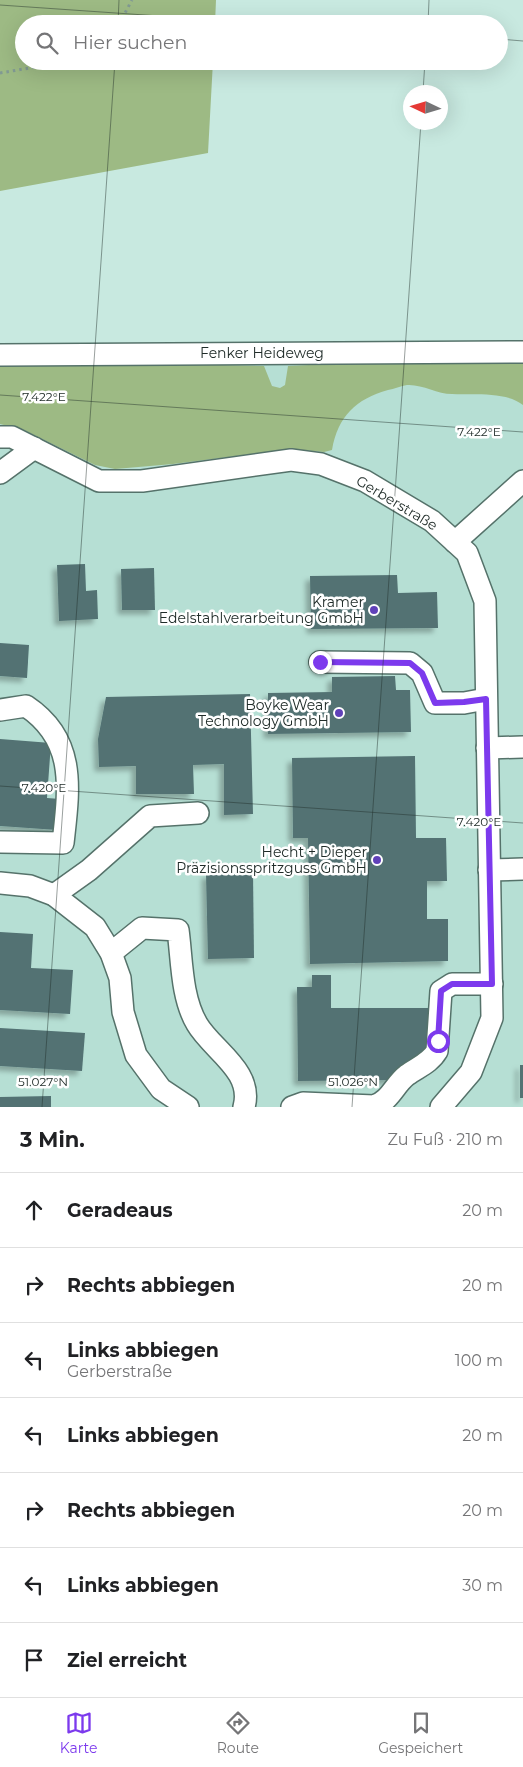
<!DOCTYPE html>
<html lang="de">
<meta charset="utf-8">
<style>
:root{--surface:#fff;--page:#f2f2f2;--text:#202124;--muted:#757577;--line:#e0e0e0;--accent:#7c3aed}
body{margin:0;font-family:Montserrat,sans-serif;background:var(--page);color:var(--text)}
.compass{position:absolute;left:403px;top:85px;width:45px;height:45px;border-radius:50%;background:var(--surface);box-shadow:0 5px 20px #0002;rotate:274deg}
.stop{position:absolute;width:15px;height:15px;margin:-11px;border:4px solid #7c3aed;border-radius:50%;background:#fff}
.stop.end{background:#7c3aed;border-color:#fff;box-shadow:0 1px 5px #0008}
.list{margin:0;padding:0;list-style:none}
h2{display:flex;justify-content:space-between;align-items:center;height:65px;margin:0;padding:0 20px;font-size:21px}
h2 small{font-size:16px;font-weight:400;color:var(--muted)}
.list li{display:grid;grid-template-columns:32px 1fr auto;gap:15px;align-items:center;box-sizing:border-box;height:75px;padding:0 20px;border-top:1px solid var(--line)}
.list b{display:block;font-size:19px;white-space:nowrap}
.list p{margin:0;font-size:16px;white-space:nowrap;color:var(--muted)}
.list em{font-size:16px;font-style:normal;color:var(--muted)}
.icon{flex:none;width:28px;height:28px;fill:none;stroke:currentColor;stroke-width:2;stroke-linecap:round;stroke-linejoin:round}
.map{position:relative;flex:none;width:523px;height:1107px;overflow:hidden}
.search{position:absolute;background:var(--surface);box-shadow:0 5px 20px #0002;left:15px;right:15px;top:15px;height:55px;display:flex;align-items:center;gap:12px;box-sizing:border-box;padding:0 18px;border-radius:28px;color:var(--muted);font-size:19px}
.sheet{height:590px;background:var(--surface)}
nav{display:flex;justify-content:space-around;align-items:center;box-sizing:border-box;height:70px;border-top:1px solid var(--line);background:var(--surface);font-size:14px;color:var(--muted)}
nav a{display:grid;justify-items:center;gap:2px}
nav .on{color:var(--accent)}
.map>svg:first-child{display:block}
.built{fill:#b6dfd4}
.green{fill:#9dba84}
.building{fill:#527273;filter:url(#shadow)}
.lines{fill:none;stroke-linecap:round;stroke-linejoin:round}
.minor-casing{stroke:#55726a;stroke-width:24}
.path{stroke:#819a93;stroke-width:3;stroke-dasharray:2.5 4;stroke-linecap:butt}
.minor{stroke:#fff;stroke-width:21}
.route{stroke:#7c3aed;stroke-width:6}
.ticks{fill:none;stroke:#202c29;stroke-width:1;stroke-opacity:0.45}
.poi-dot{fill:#6041b9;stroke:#fff;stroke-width:2}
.labels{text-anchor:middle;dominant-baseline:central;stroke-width:5;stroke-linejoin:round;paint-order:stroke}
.street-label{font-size:14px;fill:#202c29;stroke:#fff}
.poi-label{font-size:14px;fill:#202c29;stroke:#fff;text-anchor:end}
.ticks-label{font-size:12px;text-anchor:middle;fill:#202c29;stroke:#fff;stroke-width:5;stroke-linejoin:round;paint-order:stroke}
</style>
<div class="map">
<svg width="523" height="1107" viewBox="0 0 523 1107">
<defs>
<filter id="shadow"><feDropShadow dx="-4.5" dy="4.5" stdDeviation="2.5" flood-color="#0004"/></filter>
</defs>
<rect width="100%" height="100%" fill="#c8e9e0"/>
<!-- built -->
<polygon class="built" points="523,358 523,1107 0,1107 0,360"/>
<!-- green -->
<g class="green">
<polygon points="0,0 216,0 215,24 24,24 24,61 213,61 208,153 0,191"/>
<path d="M392,361l131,1v43c-18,-14 -49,-10 -71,-11 -15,0 -30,-10 -45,-9 -6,1 -13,4 -19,5 -32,9 -50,26 -56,60l-8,2 -33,-3 -118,15 -58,5 -20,-4 -71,-35 -24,-6v-61l83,-1 181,4 8,20 8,2 5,-3 3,-19z"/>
</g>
<!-- building -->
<g class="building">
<polygon points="85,564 86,591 97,590 98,619 59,621 57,565"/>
<polygon points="154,568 155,610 122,610 121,569"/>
<polygon points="397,575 398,593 437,592 438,628 311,629 310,576"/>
<polygon points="0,643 29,645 27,678 0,676"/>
<polygon points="395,676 396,690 410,690 411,732 268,734 268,693 332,692 332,677"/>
<polygon points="250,694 253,814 224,815 224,764 193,765 194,794 136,794 136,766 99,767 98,739 106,697"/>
<polygon points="0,739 51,743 47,798 60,799 57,830 0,826"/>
<polygon points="415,756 416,838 446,838 447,881 427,881 427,919 448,919 448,961 310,964 308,838 293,838 292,758"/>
<polygon points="253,873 254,958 208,959 206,874"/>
<polygon points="0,932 33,934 31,968 73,970 70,1014 0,1010"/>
<polygon points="312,975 331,975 331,1008 433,1008 433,1057 401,1080 298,1081 297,987 312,987"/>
<polygon points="0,1028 85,1033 82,1071 0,1066"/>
<rect x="520" y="1065" width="3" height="33"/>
<polygon points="51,1096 51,1107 0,1107 0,1097"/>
</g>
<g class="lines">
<!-- minor casing -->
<g class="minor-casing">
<g id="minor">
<polyline points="0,355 523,352"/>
<polyline points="0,437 12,437 99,481 142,481 291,460 321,464 365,481 432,521 467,553 485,601 492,1018 471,1072 441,1107"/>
<polyline points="0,473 34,448"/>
<polyline points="455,542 523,481"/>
<polyline points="320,662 410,663 422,673 435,703 464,703 486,699"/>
<path d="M0,710l26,-4c51,34 43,83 37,137l-63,-1"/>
<polyline points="487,748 523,747"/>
<polyline points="489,870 523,869"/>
<polyline points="0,883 30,886 54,895 95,927 111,953 120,978 123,1012 136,1055 161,1089 188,1107"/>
<polyline points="54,895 89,870 150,816 198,813"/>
<path d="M111,953l31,-25 36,2c4,29 3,67 19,94 15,26 57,47 47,83"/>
<path d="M292,1107l11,-4 71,3c17,-6 20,-21 33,-31 11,-8 23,-12 30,-24l4,-60 11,-7h40"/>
</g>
</g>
<!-- path -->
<g class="path">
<polyline points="119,24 132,0"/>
<polyline points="0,73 71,61"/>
</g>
<!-- minor -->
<use href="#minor" class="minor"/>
</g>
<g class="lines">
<!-- route -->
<polyline class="route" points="320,662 410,663 422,673 435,703 464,702 486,699 492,984 452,984 441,991 438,1041"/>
</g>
<!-- ticks -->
<path class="ticks" d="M0,5l275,19M118,24l1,-24M428,24l1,-24M499,39l24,2M423,92l2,-31M0,395l523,37M0,786l523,37M42,1107l73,-1046M352,1107l69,-985"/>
<!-- markers -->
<g class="poi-dot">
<circle cx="374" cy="610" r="5"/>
<circle cx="339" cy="713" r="5"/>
<circle cx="377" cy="860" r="5"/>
</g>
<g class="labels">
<!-- street labels -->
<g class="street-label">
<text x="262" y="353">Fenker Heideweg</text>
<text transform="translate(397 503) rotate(31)">Gerberstraße</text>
</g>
<!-- poi labels -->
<g class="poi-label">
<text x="364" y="602">Kramer<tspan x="364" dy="16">Edelstahlverarbeitung GmbH</tspan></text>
<text x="329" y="705">Boyke Wear<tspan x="329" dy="16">Technology GmbH</tspan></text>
<text x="367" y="852">Hecht + Dieper<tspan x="367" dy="16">Präzisionsspritzguss GmbH</tspan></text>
</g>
</g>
<g class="ticks-label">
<text x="44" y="401">7.422°E</text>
<text x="479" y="436">7.422°E</text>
<text x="44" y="792">7.420°E</text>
<text x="479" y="826">7.420°E</text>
<text x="43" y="1086">51.027°N</text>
<text x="353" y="1086">51.026°N</text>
</g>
</svg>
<svg class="compass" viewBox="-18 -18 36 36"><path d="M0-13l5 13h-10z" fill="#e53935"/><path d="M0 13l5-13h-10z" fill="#757577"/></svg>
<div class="stop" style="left:438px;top:1041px"></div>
<div class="stop end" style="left:320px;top:662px"></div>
<div class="search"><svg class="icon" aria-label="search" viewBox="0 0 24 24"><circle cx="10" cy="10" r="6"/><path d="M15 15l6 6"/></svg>Hier suchen</div>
</div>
<section class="sheet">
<h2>3 Min.<small>Zu Fuß · 210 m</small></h2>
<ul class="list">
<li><svg class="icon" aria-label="ahead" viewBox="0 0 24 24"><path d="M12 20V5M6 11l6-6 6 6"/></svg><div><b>Geradeaus</b></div><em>20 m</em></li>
<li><svg class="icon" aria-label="right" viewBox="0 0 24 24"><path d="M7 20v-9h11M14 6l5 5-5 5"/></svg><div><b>Rechts abbiegen</b></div><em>20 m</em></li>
<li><svg class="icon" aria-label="left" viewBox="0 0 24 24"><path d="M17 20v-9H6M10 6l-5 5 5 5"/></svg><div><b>Links abbiegen</b><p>Gerberstraße</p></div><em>100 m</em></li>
<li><svg class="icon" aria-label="left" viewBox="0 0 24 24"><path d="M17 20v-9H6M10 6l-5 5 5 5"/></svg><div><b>Links abbiegen</b></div><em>20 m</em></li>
<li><svg class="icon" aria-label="right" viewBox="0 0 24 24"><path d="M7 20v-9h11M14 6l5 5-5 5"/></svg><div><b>Rechts abbiegen</b></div><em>20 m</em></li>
<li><svg class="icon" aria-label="left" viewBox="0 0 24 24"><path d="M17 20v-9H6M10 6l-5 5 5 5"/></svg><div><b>Links abbiegen</b></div><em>30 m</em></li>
<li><svg class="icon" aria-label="arrive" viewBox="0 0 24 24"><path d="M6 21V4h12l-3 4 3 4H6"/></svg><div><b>Ziel erreicht</b></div></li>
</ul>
</section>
<nav>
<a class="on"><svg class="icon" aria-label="map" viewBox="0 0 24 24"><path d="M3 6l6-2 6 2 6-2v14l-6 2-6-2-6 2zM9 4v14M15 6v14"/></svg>Karte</a>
<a><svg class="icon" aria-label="directions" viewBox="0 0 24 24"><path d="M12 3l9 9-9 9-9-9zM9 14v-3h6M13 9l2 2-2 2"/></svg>Route</a>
<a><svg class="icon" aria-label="saved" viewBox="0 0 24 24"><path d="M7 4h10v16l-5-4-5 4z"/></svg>Gespeichert</a>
</nav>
